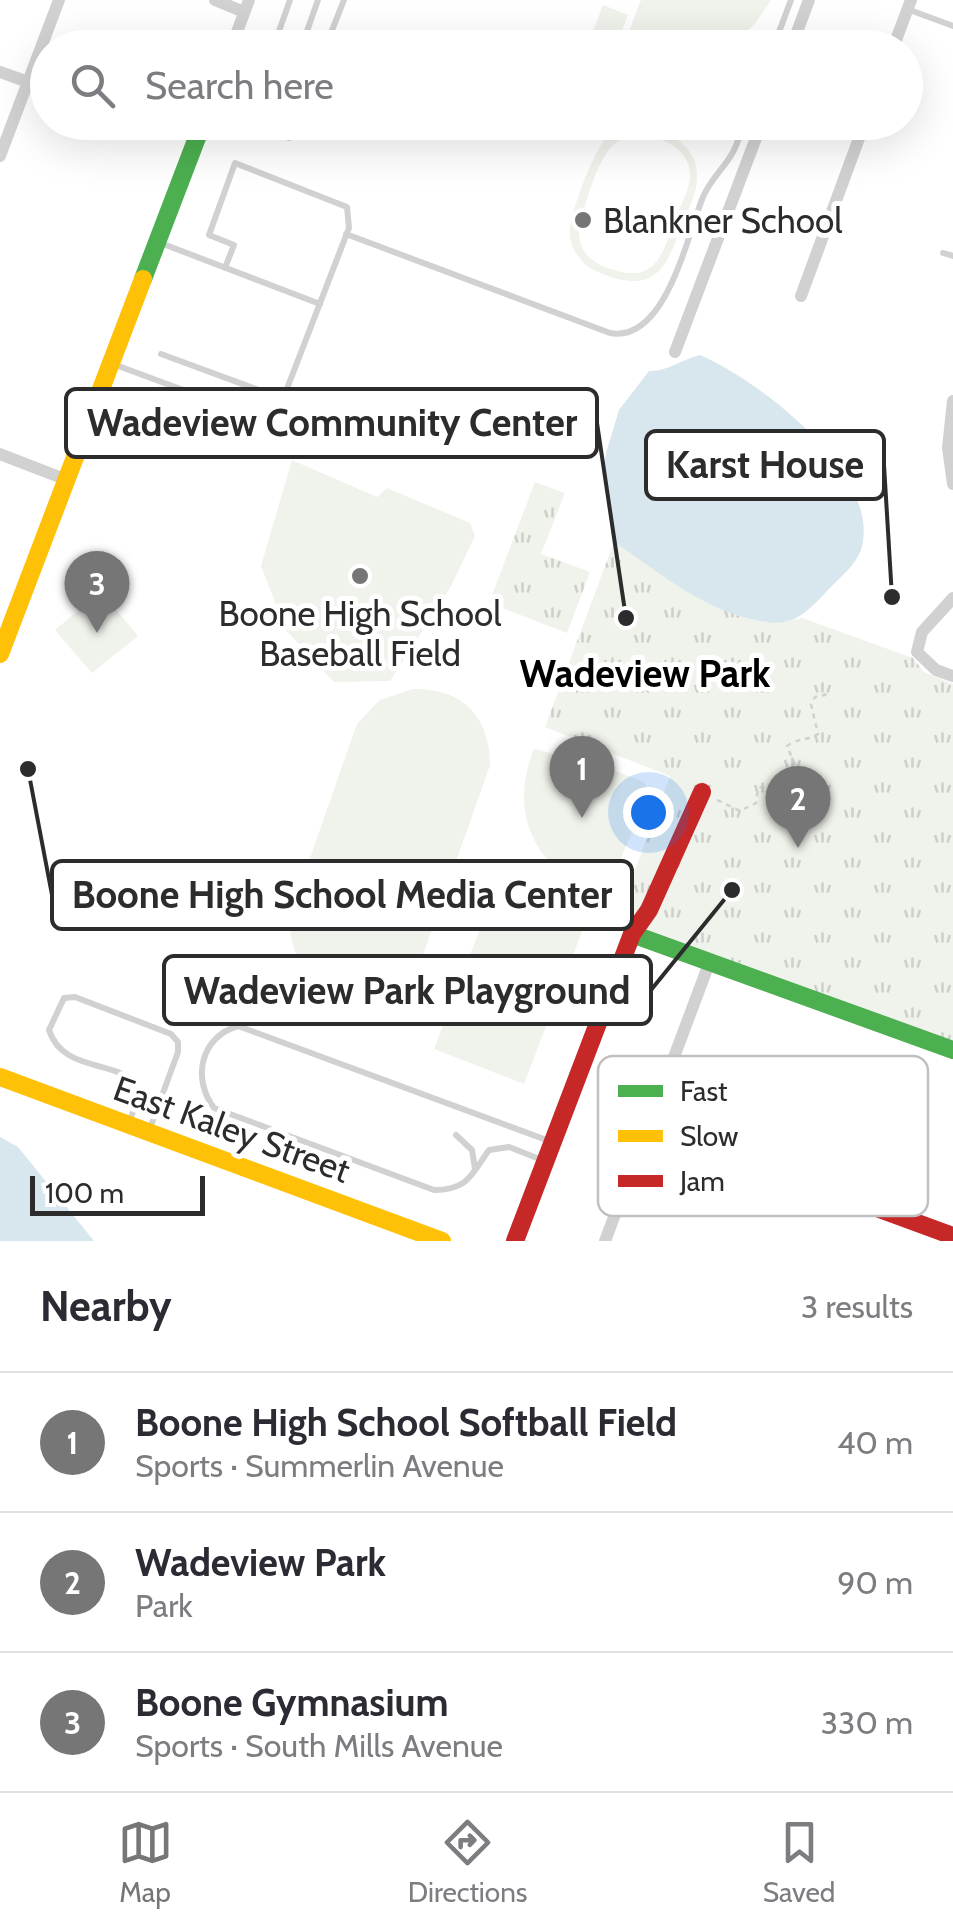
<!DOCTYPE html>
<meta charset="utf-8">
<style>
:root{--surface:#fff;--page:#f7f7f7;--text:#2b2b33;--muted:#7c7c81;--line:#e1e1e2;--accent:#767676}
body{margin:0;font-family:Cabin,sans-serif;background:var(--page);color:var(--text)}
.scale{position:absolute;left:30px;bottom:25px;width:175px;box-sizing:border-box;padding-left:10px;border:5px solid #2c2c2c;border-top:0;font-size:28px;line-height:35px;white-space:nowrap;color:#2c2c2c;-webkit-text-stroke:8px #fff;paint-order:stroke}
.you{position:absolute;left:648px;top:812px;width:35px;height:35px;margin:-25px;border:8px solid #fff;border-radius:50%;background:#1a73e8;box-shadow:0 0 0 15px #1a73e833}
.badge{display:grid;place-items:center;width:65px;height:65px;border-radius:50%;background:var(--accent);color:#fff;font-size:32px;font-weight:700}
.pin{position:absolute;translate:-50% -82px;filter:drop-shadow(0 2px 5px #0008)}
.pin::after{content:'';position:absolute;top:52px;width:35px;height:30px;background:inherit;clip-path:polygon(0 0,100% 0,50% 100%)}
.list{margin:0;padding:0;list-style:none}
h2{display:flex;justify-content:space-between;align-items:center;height:130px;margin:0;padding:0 40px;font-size:42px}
h2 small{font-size:32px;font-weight:400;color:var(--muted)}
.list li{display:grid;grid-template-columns:65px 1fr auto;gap:30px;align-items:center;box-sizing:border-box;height:140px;padding:0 40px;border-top:2px solid var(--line)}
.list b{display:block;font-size:38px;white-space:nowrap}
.list p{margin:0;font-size:32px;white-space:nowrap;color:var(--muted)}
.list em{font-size:32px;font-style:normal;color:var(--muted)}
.icon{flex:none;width:55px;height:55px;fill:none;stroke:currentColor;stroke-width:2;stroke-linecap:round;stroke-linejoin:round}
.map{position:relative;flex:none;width:953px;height:1241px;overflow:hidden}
.search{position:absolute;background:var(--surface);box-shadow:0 10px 40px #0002;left:30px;right:30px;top:30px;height:110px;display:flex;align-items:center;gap:25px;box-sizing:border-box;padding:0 35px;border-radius:55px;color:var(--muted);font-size:38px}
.sheet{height:550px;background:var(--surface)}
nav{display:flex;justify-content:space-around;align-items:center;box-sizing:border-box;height:140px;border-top:2px solid var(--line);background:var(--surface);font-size:28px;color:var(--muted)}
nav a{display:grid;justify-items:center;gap:5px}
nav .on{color:var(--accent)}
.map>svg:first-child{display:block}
.grass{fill:url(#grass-tufts)}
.garden{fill:#eff3eb;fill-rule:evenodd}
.water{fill:#d8e6ee}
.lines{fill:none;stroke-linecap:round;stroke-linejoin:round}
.path{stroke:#d1d1d1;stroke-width:2.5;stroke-dasharray:5 5;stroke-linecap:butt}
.lane{stroke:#d1d1d1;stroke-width:6}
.street{stroke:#d1d1d1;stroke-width:12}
.fast{stroke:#4caf50;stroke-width:18}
.slow{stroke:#ffc107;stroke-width:18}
.jam{stroke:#c62828;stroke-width:18}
.poi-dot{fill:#767676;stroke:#fff;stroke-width:4}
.labels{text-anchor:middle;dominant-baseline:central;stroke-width:10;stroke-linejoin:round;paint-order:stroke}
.poi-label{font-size:35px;fill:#2c2c2c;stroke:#fff;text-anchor:start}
.street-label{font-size:35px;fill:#2c2c2c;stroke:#fff}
.neighbourhood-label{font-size:38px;font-weight:bold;fill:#000;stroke:#fff}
.key{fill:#fff;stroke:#c0c0c0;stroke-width:2.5}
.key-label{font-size:28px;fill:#2c2c2c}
.leader{fill:none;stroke:#2c2c2c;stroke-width:4}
.callout-dot{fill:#2c2c2c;stroke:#fff;stroke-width:4}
.callout{fill:#fff;stroke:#2c2c2c;stroke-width:4}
.callout-label{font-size:38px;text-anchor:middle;font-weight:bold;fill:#2c2c2c}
</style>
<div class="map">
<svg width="953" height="1241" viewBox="0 0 953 1241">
<defs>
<pattern id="grass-tufts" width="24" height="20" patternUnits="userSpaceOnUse" patternTransform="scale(2.5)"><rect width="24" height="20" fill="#eff3eb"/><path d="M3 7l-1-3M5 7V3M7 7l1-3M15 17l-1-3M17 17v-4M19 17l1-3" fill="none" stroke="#cdd0ca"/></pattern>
</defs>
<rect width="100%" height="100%" fill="#fff"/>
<!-- grass -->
<g class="grass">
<polygon points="535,482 565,493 541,554 590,572 567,633 489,603"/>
<polygon points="614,542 702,599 738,615 782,622 802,618 913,658 924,672 953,684 953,1046 616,921 670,776 545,727"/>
</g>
<!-- garden -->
<g class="garden">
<polygon points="641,0 771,0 755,24 729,47 623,47"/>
<polygon points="603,5 628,15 616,47 587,47"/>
<path d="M634,125c29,2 65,19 63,53 0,15 -8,30 -14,43 -14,38 -22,72 -72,56 -10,-4 -19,-6 -27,-14 -7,-7 -13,-16 -14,-26 -3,-18 24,-87 37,-100 7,-7 17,-10 27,-12zM634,134c24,1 56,13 56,41 0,15 -10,31 -15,44 -11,31 -18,65 -60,51 -7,-2 -15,-4 -21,-9 -14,-9 -17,-25 -14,-40 11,-29 19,-81 54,-87z"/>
<polygon points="292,460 377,497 387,488 470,523 475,536 451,586 390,681 334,682 286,630 261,566"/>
<polygon points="101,592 138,636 92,673 55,630"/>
<path d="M413,689c49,-1 77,27 77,76l-92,261 -15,-5 13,-36c-54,21 -106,-4 -107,-67l68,-194 23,-24z"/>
<path d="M534,749l66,16 44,17 5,9 -45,108c-65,-27 -98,-81 -70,-150z"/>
<polygon points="499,879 589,913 524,1084 434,1049"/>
</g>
<!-- water -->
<g class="water">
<path d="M700,355c59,25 184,121 161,195 -5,15 -23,29 -34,41 -30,33 -42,38 -87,25 -45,-13 -87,-48 -126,-74l-11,-67 3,-22 13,-43 30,-39c18,1 33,-12 51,-16z"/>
<polygon points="0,1137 18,1147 94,1241 0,1241"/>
</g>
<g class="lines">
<!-- path -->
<path class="path" d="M717,800l23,11 16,-8 2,-15 25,-6 15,-10 -11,-26c10,-8 20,-5 31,-12l-7,-30 4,-7 10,-2 3,-5"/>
<!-- lane -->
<g class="lane">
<polyline points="907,9 953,26"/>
<polyline points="273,48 290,0"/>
<polyline points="301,48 318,0"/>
<polyline points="325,48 344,0"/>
<polyline points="773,48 791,0"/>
<polyline points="220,122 238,122"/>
<polyline points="273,122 270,131 289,138 295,122"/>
<path d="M346,234l264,99c56,10 77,-97 93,-136 7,-17 22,-30 30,-45 5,-9 8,-20 11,-30"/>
<polyline points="158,242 320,304"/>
<polyline points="943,253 953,256"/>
<polyline points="161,354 283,399 349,228 347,207 235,163 209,235 234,245 225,268"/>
<polyline points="113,364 275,424"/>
<path d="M129,1123c32,-78 -62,-36 -80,-93l15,-32 11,-1 96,37 7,8v10l-29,79"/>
<polyline points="456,1135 472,1150 475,1169"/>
<path d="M542,1160l-33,-13 -20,3c-18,25 -21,40 -55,40l-220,-82c-22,-29 -14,-71 24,-82l314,116"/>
</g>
<!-- street -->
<g class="street">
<polyline points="215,0 244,12"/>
<polyline points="231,48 249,0"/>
<polyline points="791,48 809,0"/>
<polyline points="893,48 911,0"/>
<polyline points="0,72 28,82"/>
<polyline points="0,156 59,0"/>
<polyline points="801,296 865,122"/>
<polyline points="675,352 762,122"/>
<polyline points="953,401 948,448 953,484"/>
<polyline points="0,454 67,480"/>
<polyline points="953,598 922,632 917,652 936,670 953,676"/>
<polyline points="605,1241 710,961"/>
</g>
<!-- fast -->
<g class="fast">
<polyline points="143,279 203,122"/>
<polyline points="632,934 953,1050"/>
</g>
<!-- slow -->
<g class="slow">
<polyline points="0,654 143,279"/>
<polyline points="0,1077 442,1241"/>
</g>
<!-- jam -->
<g class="jam">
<polyline points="648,1124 953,1236"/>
<polyline points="515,1241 632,934 649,910 702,792"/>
</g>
</g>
<!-- markers -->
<g class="poi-dot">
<circle cx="583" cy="220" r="10"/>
<circle cx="360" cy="576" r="10"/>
</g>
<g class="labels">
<!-- poi labels -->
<g class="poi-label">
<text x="603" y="220">Blankner School</text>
<text x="360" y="613" text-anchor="middle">Boone High School<tspan x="360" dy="40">Baseball Field</tspan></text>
</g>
<!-- street labels -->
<g class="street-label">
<text transform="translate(232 1129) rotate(20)">East Kaley Street</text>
</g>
<!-- neighbourhood labels -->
<g class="neighbourhood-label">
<text x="645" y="673">Wadeview Park</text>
</g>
</g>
<!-- legend -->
<rect x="598" y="1056" width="330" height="160" rx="15" class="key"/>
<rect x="618" y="1085" width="45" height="12" fill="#4caf50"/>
<rect x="618" y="1130" width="45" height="12" fill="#ffc107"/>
<rect x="618" y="1175" width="45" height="12" fill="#c62828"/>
<g class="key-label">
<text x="680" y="1101">Fast</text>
<text x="680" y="1146">Slow</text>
<text x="680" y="1191">Jam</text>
</g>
<!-- callouts -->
<path class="leader" d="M626 618L597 423M892 597L884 465M28 769L52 895M732 890L651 990"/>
<g class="callout-dot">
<circle cx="626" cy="618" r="10"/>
<circle cx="892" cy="597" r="10"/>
<circle cx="28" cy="769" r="10"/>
<circle cx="732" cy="890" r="10"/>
</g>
<g class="callout">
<rect x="66" y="389" width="531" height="68" rx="10"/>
<rect x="646" y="431" width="238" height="68" rx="10"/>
<rect x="52" y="861" width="580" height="68" rx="10"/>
<rect x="164" y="956" width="487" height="68" rx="10"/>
</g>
<g class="callout-label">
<text x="332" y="436">Wadeview Community Center</text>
<text x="765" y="478">Karst House</text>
<text x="342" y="908">Boone High School Media Center</text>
<text x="407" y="1004">Wadeview Park Playground</text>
</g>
</svg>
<div class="scale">100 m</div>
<div class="you"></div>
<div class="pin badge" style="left:582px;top:818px">1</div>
<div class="pin badge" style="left:798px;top:848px">2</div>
<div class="pin badge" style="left:97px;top:633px">3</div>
<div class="search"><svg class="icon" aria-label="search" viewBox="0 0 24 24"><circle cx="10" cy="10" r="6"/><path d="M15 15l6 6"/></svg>Search here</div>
</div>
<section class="sheet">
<h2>Nearby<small>3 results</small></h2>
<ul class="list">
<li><span class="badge">1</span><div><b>Boone High School Softball Field</b><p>Sports · Summerlin Avenue</p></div><em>40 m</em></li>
<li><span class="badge">2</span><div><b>Wadeview Park</b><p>Park</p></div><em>90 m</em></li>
<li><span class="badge">3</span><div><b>Boone Gymnasium</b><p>Sports · South Mills Avenue</p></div><em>330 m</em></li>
</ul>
</section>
<nav>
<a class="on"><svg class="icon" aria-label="map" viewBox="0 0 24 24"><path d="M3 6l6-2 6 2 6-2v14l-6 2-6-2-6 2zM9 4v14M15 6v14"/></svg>Map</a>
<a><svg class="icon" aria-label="directions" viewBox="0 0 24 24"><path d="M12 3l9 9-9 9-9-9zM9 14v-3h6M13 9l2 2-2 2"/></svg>Directions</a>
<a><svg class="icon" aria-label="saved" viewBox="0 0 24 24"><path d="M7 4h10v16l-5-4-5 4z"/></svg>Saved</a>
</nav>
